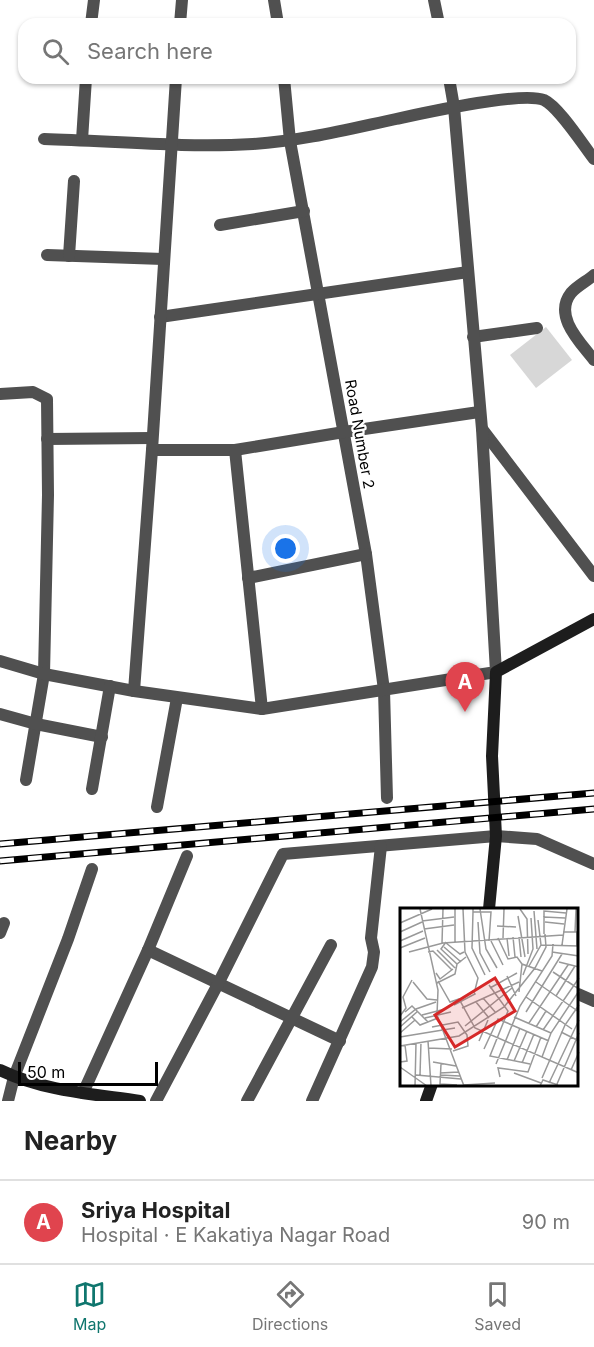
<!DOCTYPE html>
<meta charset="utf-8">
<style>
:root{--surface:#fff;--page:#f2f2f2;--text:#222;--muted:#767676;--line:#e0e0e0;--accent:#0f766e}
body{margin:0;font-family:Inter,sans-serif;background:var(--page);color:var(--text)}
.scale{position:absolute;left:18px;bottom:15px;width:140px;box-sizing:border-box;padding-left:6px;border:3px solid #000;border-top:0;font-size:16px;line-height:21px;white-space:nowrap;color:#000;-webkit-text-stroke:4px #fff;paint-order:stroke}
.you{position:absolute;left:286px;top:549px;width:21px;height:21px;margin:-15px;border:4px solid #fff;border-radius:50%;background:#1a73e8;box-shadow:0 0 0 9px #1a73e833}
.badge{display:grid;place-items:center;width:39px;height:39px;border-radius:50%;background:var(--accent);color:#fff;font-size:20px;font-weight:700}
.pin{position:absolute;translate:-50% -50px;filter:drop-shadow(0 2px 3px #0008)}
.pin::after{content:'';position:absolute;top:32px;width:21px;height:18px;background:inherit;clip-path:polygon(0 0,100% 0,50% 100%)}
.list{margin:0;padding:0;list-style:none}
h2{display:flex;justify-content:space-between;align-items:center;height:78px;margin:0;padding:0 24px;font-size:26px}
h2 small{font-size:20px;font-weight:400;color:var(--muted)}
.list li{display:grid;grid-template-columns:39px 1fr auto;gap:18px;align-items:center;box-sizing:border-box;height:84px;padding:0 24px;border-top:2px solid var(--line)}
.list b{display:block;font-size:22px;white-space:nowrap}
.list p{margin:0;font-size:20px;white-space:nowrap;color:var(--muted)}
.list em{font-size:20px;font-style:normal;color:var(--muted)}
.icon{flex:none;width:33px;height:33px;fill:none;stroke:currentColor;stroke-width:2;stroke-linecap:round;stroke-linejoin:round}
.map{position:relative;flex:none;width:594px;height:1101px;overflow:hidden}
.search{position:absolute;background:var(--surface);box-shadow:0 2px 4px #0004;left:18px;right:18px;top:18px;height:66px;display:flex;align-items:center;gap:15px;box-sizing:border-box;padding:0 21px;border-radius:18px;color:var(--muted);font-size:22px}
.sheet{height:162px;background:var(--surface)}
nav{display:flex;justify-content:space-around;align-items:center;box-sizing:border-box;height:84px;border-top:2px solid var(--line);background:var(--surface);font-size:16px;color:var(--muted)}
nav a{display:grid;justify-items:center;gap:3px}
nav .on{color:var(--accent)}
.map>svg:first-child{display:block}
.green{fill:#d7d7d7}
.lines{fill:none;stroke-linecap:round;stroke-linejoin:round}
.street{stroke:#505050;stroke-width:12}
.secondary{stroke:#1d1d1d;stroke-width:12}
.rail-casing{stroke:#000;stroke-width:7}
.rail{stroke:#fff;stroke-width:4.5;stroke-dasharray:14;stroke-linecap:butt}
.labels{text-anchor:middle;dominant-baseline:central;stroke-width:4.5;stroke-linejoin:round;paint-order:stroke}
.street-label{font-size:15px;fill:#000;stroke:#fff}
.inset-road{fill:none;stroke:#999;stroke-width:1.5}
.view{fill:#d62828;fill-opacity:0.15;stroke:#d62828;stroke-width:3}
.inset-edge{fill:none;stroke:#000;stroke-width:3}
</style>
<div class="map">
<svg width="594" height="1101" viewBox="0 0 594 1101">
<rect width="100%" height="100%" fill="#fff"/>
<!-- green -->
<polygon class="green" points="546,327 572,360 536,388 510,355"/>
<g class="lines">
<!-- street -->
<g class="street">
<polyline points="274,0 278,24"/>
<polyline points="434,0 439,24"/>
<polyline points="91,24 94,0"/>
<polyline points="180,24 182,0"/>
<polyline points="284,78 290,141 366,554 384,690 387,798"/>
<path d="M44,139c70,2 139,9 209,5 49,-3 96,-15 143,-25 28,-6 126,-28 148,-19 15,7 39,45 50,59"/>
<polyline points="82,140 86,78"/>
<polyline points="220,225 304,211"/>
<polyline points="47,255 163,259"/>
<polyline points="69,256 74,181"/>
<path d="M594,275c-7,6 -17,11 -23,18 -18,23 9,49 23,67"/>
<polyline points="160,317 468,272"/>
<polyline points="473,337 537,328"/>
<polyline points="0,394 33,392 47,399 48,495 44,674 26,780"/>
<polyline points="482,429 594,576"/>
<polyline points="47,439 152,438"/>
<polyline points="152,450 235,450 344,432 479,412"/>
<polyline points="235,450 262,709"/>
<polyline points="248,578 366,554"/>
<polyline points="0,661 44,674 134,691 262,709 496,672 482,429 454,107 449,78"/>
<polyline points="134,691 152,450 176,78"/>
<polyline points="0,714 36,724 102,737"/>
<polyline points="92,789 110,686"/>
<polyline points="157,807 177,698"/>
<polyline points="0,933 4,923"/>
<polyline points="148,950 340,1041"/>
<polyline points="578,994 594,1001"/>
<polyline points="83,1093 148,950 187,856"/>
<polyline points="8,1101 14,1077 68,939 92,869"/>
<polyline points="156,1101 218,984 283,854 496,836 537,839 594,864"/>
<polyline points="247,1101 331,945"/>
<polyline points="312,1101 372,967 374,952 371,938 381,846"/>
</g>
<!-- secondary -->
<g class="secondary">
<polyline points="489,909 496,836 492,756 496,672 594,619"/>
<path d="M0,1070c43,21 93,24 140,31"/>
<polyline points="426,1101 432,1084"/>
</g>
<!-- rail casing -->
<g class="rail-casing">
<g id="rail">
<polyline points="0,844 594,793"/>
<polyline points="0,861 594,809"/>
</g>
</g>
<!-- rail -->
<use href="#rail" class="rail"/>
</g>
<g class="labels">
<!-- street labels -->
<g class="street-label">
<text transform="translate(360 434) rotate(80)">Road Number 2</text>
</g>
</g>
<!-- overview -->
<g transform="translate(400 908)">
<rect width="178" height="178" fill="#fff"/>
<path class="inset-road" d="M20,1l18,81 -1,25 27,71M63,1l2,43 13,26 -3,12M73,1v3h18l-2,29M80,1l6,40 11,19M120,1l7,10 1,35M134,3l3,38M73,4l-1,36 13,27M118,8l7,41M144,9v-6l22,2M138,12l3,25M22,13l32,-4M78,14l2,31 10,19M145,14l19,2M0,15l32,-14M97,18l19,1M24,21l30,-4M0,24l22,-10M163,24h14v14M175,24l1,-23M144,26v-17l21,1M113,29l2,20M119,29l2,20M98,30l10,21 9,-2 5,7 20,7M103,30l1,-29M107,30l2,18M0,33l23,-10M91,33l12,24M46,34l-5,7 16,15 9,-7M55,34v-33M42,35l1,-34M46,35l14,11 4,-2M162,37l5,-36M44,39l17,15M0,40l25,-10M37,42l18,18M9,44l34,-9 120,-8M28,44l5,-1 19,19M152,44l27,4M159,54l20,5M129,58l12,-21 38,1M153,64l26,17M36,65l4,6 13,-10M123,67l10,-26 -2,-31M107,68l9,20M38,73l12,21 9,-3 16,29 104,45M13,74l14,17 10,1M136,74l43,30M37,75l18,-9 2,-10M89,77l19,26 -18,45 40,8M90,80l27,-15M119,84l3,-28M156,88l19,-30M126,89l46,32M83,90l13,15M76,94l13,16M54,97l21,-11 -2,-3M62,100l57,-26M5,104l7,-6 16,16M126,104l36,-58M22,107l23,-6M0,108l6,-8 -3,-11 9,-17M12,109l8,8 18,-7M114,109l37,16M25,110l26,-6M0,114l16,-13 20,-7M129,115l39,-58M65,118l47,-38M0,119l18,-16M32,119l26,-5 9,13 1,11 -15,5M136,119l10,-16M143,122l36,-52M161,124l18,9M0,125l15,-13M0,129l55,-9M28,133l3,45M79,133l9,-21M0,138l59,-10 45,-29 31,-39 11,-21 -1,-13M28,140l24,1M84,141l14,-30 51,22M142,149l9,-24 28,-42M107,152l13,-32M114,153l13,-30M0,154l7,-1 -2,-16M33,154l23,4M122,155l12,-29M41,156l-1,20 17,1M96,156l24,-58 32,-50 1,-12M0,159l27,19M171,162l8,-18M40,165l19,-1M114,165l27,10M16,167l45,4M20,167l1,-33M40,167l20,1M100,169l-2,-9 30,4 13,-35M142,170l23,-53 14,-20M149,175l30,-63M157,176l22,-51M64,177l31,-2M15,178l1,-43M140,178l3,-6 15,5"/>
<path class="view" d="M95,70l20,33 -60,36 -20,-32z"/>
<rect width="178" height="178" class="inset-edge"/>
</g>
</svg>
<div class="scale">50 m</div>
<div class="you"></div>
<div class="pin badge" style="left:465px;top:712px;background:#e0444e">A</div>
<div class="search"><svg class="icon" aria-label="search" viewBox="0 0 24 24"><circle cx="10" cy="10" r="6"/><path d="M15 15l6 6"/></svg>Search here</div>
</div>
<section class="sheet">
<h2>Nearby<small></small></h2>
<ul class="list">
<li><span class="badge" style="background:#e0444e">A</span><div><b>Sriya Hospital</b><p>Hospital · E Kakatiya Nagar Road</p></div><em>90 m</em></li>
</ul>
</section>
<nav>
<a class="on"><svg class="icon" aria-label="map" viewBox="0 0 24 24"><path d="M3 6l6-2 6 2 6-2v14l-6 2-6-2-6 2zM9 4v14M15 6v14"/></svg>Map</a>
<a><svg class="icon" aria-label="directions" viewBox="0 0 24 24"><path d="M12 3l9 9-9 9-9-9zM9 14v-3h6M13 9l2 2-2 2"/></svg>Directions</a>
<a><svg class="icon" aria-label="saved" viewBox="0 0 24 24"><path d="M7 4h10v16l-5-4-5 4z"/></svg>Saved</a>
</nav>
